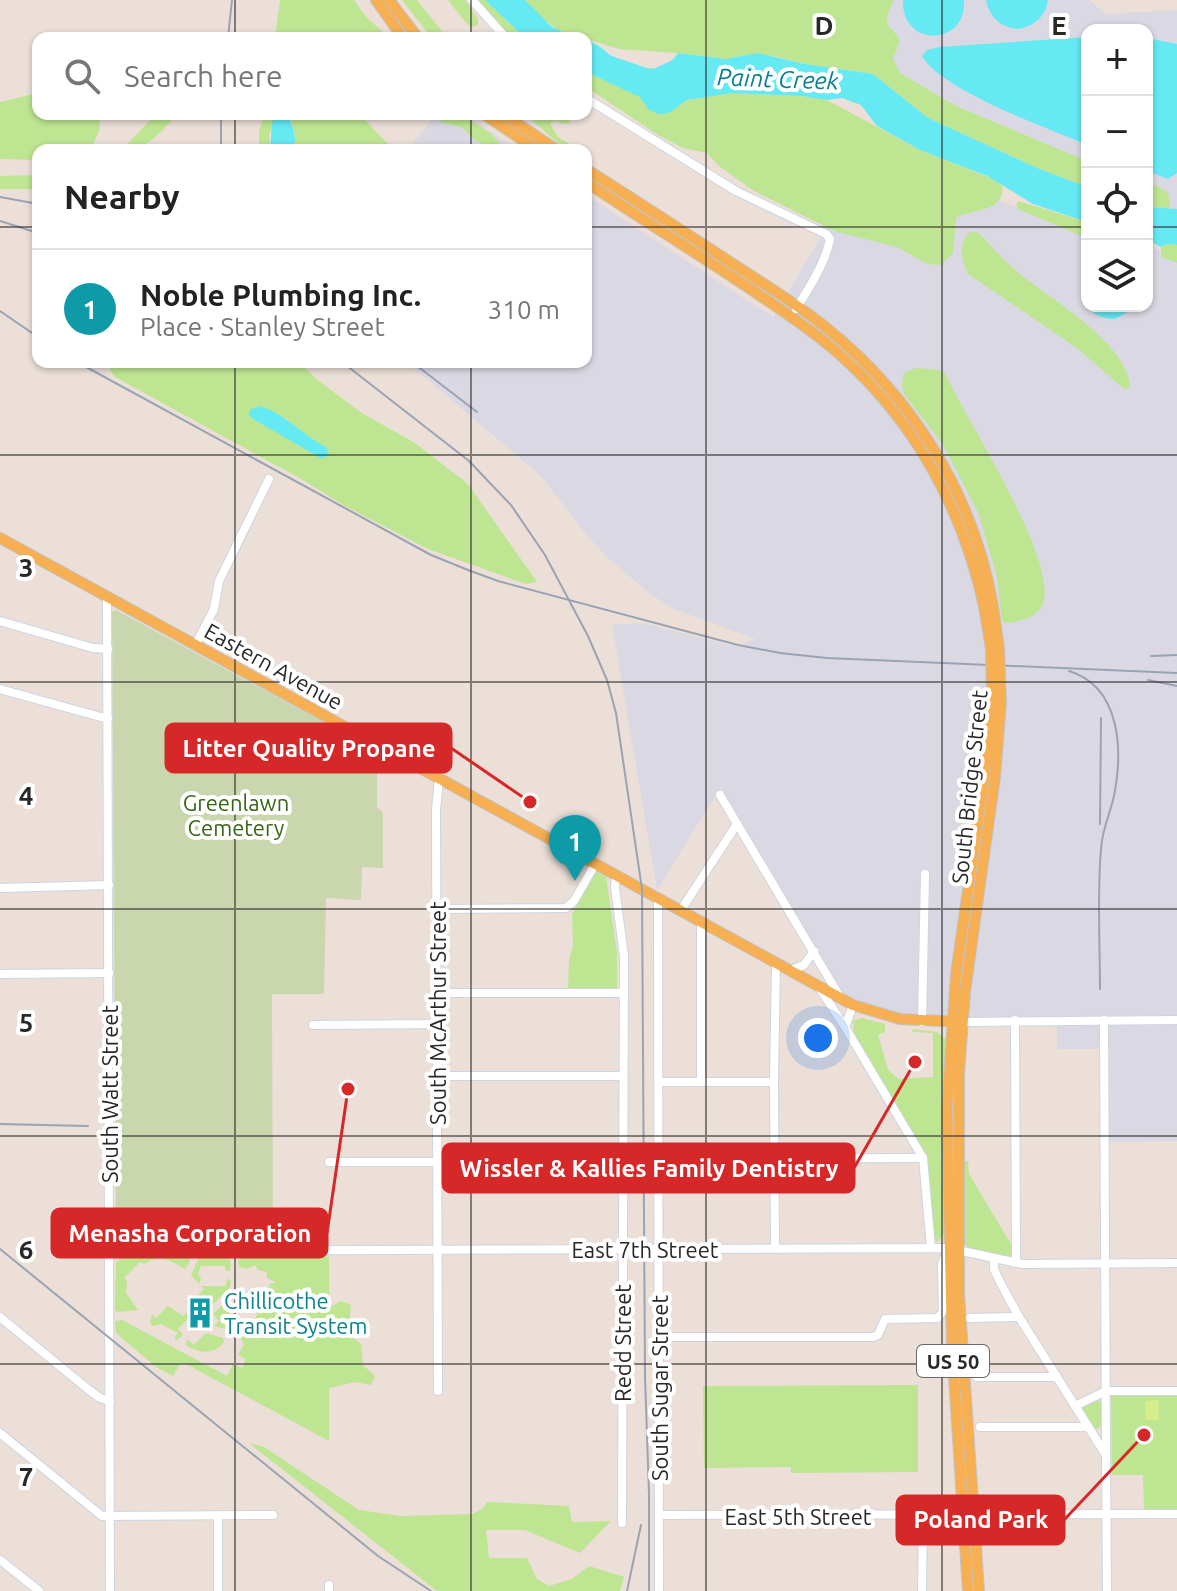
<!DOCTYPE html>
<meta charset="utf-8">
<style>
:root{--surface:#fff;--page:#f2f2f2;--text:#222;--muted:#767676;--line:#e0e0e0;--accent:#3180ff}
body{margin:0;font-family:Ubuntu,sans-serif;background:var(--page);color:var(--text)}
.controls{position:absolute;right:24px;top:24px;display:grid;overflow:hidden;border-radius:16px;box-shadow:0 2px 6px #0004}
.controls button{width:72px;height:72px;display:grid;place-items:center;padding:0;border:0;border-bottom:2px solid var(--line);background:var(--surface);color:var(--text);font:40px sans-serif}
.you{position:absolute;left:818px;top:1038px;width:28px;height:28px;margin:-20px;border:6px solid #fff;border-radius:50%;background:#1a73e8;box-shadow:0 0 0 12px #1a73e833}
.badge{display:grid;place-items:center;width:52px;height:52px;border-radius:50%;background:var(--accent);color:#fff;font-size:26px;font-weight:700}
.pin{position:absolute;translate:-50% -66px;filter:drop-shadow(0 2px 4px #0008)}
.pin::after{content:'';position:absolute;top:42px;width:28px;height:24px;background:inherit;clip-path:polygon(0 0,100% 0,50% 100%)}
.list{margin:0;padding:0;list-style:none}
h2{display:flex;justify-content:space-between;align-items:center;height:104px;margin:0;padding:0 32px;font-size:34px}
h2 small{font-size:26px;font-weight:400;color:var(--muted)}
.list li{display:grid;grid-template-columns:52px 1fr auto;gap:24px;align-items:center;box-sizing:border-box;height:120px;padding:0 32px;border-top:2px solid var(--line)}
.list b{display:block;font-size:30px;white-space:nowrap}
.list p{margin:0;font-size:26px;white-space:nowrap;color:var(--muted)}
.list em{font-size:26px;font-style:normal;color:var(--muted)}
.icon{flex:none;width:44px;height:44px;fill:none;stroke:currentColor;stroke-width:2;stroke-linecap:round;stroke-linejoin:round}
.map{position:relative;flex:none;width:1177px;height:1591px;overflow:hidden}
.search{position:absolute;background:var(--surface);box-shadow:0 2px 6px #0004;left:32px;top:32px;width:560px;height:88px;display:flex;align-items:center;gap:20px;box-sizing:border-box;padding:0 28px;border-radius:16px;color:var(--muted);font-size:30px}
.panel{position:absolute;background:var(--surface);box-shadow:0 2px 6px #0004;left:32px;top:144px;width:560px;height:224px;border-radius:16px}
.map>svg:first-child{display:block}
.industrial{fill:#dad9e3}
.green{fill:#bee591;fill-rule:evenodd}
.cemetery{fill:#c9d6ae}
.pitch{fill:#d7ed8c}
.water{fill:#65e9f3}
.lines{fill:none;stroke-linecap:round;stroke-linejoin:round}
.river{stroke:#65e9f3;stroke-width:11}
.minor-casing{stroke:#cdd5e2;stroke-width:10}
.major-casing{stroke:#c3c3c3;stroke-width:12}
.minor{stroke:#fff;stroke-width:8}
.major{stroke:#f6af52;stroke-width:10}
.rail{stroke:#9ba3b3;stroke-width:2}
.major-bridge-casing{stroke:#c3c3c3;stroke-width:12;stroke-linecap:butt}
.major-bridge{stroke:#f6af52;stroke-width:10}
.grid{fill:none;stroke:#282828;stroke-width:2;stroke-opacity:0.55}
.labels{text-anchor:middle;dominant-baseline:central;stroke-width:8;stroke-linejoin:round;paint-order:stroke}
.shield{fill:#fff;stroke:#686868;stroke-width:2}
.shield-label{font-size:20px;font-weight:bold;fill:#282828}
.street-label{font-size:22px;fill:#282828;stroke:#fff}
.park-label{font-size:22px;fill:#366616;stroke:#fff}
.culture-label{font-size:22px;fill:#0d838f;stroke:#fff;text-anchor:start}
.water-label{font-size:24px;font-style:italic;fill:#088094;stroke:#fff}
.grid-label{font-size:26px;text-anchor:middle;font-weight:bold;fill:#282828;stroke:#fff;stroke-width:8;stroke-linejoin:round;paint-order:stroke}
.leader{fill:none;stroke:#d62828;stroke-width:3}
.callout-dot{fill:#d62828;stroke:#fff;stroke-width:3}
.callout{fill:#d62828;stroke:#d62828;stroke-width:3}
.callout-label{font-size:24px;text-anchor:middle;font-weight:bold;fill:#fff}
</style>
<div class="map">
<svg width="1177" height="1591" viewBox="0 0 1177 1591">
<rect width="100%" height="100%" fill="#ebdfd8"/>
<!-- industrial -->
<g class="industrial">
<polygon points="893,0 1089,0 1106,14 1177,10 1177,213 1147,202 1147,30 1087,30 1087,180 876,67 885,13"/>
<polygon points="437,114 463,114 518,150 407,150"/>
<polygon points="866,161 1087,228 1087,306 1147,306 1147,246 1177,255 1177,1141 1102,1142 1103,1049 1057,1049 1057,1022 893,1014 843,998 721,787 657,890 612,625 643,623 738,647 755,639 674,609 653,596 611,561 588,537 542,477 407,362 586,362 586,195 773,317"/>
</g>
<!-- green -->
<g class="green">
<polygon points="280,0 354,0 366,17 390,38 275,38"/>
<polygon points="402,0 417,0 441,30 442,38 431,37"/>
<polygon points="448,0 465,0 478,19 478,25 472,27 467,24"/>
<polygon points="478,0 485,0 525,38 510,38"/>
<path d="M525,0h369c-12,28 -9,18 6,40l-7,19 7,14 56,33 131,55v26l-50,-19 -109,-50 -55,-44 -68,-10 -31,-8 -26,-1 -23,4 -47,-6 -59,-4 -61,-19 -17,-13z"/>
<path d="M586,72l55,25 7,12 21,4 18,-13 45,-7 69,3 26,4 93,50 73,29 9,7c4,26 -30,23 -46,32l-3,36 -13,11 -13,-1 -30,-17 -63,-16 -80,-40 -35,-25 -12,-13 -24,-5 -25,-13 -72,-48z"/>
<polygon points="38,93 38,114 99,114 100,128 94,143 80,150 38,150 38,160 0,159 0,102"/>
<path d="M156,114h21c-17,19 -29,36 -55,36z"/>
<polygon points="265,114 280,114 276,116 269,135 270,150 259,150 259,131"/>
<polygon points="281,114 359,114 394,150 290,150 296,140 292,122"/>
<polygon points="432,114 461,114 490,133 507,150 492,150 473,139 463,128 441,122"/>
<path d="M530,114h39l1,9 -5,1 -11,-3 -4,3 8,13 22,13c-23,0 -35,-23 -53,-32z"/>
<polygon points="38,175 38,189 0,189 0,176"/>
<polygon points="1147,181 1168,192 1170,208 1147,207"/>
<polygon points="1018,201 1087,222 1087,238 1022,211 1016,206"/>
<path d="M972,231l8,3c13,14 25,28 40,40 32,26 109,70 110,114l-6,1 -47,-41 -109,-74c-7,-15 -11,-33 4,-43z"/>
<polygon points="1166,244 1177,245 1177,263 1161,257 1161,247"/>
<path d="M109,362h189l21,19 41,31 55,31 53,41 69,98 -11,2 -98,-35 -85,-44 -40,-25 -188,-103 -5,-7zM285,418l21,19 20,10 -28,-1 -4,-5 -41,-22z"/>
<path d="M916,368l23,2 6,3c20,45 117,192 97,233 -5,11 -26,17 -37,17l-3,-3 -5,-43 -18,-63 -37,-71 -38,-49 -2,-9 2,-12z"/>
<polygon points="596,872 606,877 617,952 617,989 568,989 569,960 573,946 572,914"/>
<polygon points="862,1018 885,1024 885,1032 878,1035 888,1070 899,1079 933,1077 933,1033 912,1032 913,1029 937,1032 946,1039 943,1107 944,1234 938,1242 934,1240 927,1157 854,1035 853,1021"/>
<polygon points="962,1161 968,1161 969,1174 1011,1244 1012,1254 1008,1257 970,1249 965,1244"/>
<path d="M133,1256h55l2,5 -5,8c-13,-8 -26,-15 -41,-5l-4,-2 -16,16 3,3 -1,12 12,17 -21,2 -2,-2 1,-48 7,-5z"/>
<polygon points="200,1256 227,1257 231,1262 230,1271 226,1271 225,1266 201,1266 198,1274 201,1279 199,1284 191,1275"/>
<polygon points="242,1257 329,1257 329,1308 341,1301 351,1305 348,1335 361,1344 363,1365 375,1376 371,1385 355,1382 329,1388 329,1441 186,1364 180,1364 173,1376 156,1367 116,1333 115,1321 122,1320 227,1376 233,1364 242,1368 246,1359 238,1355 244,1344 239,1336 258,1327 255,1321 259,1307 259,1296 268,1292 270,1284 276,1282 267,1278 267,1272 258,1270 255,1265 247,1269 239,1267 238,1261"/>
<polygon points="227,1279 231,1280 230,1287 208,1310 205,1302 202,1304 196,1298 204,1289 201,1286 226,1286"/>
<polygon points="227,1300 225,1305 231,1306 231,1326 225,1329 214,1326 219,1321 213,1314"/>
<polygon points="168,1306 183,1316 187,1312 191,1316 178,1329 183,1335 177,1340 174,1338 178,1333 161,1324 153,1326 150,1322 152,1314 156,1318"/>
<path d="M206,1333l17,5 1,4c-10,13 -25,12 -38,3l1,-6 7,6z"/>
<polygon points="918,1385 918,1472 791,1473 791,1467 704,1468 703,1386"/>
<polygon points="1177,1395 1177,1511 1144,1511 1143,1475 1112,1475 1111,1396"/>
<path d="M1096,1399l6,3v21l-4,6c-8,-2 -16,-14 -15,-22z"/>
<polygon points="249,1443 264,1447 359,1510 401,1516 473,1514 483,1508 487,1502 569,1506 572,1522 611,1521 580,1553 525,1530 486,1530 489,1558 527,1558 537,1579 549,1586 572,1579 589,1566 624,1577 620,1591 437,1591"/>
</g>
<!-- cemetery -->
<polygon class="cemetery" points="116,610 377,751 377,807 383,813 383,868 362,867 361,900 326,898 324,994 272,994 273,1243 125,1243 116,1238 112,612"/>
<!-- pitch -->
<polygon class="pitch" points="1158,1400 1159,1420 1146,1420 1145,1401"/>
<!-- water -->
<g class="water">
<polygon points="485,0 525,0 552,27 577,38 525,38"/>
<path d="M903,0h61c3,47 -63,48 -61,0z"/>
<path d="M986,0h62c-3,17 -13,26 -30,29 -18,-2 -28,-11 -32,-29z"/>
<path d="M1087,37v108c-39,-17 -145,-54 -165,-89l5,-6 13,-3z"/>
<polygon points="1147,38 1177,44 1177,173 1168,179 1147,171"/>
<path d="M586,40c33,10 32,46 72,27 9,-5 15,-5 20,-14l47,6 33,-6 47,11 68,10 55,44 109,50 50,19v35l-54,-18 -46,-28 -67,-26 -43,-24 -16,-21 -19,-7 -15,2 -26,-4 -69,-3 -45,7 -18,13 -11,1 -10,-5 -8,-12 -54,-25z"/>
<path d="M280,114c14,3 12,15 16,26l-6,10h-20l2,-28z"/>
<polygon points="1147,207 1177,209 1177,245 1166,244 1161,247 1147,239"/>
<path d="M1087,272v34h48l-2,3 -18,10c-27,0 -42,-23 -28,-47z"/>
<path d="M259,406c26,7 43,29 67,41l3,7 -7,5 -69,-40 -4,-4 1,-5z"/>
</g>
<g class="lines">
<!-- river -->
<polyline class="river" points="586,53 647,74 658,74"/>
<!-- minor casing -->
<g class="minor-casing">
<g id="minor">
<polyline points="472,0 506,38"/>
<path d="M586,98l150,93 90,43 4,5c-5,25 -21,49 -34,70"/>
<polyline points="107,598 110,1591"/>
<polyline points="0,621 93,648 108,649"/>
<polyline points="195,646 214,609 219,581 269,479"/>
<polyline points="0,689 108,719"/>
<polyline points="720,795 840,997"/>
<polyline points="616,876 615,888 624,956 622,1523"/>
<polyline points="0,888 109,885"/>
<polyline points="658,898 659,1591"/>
<polyline points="437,909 566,908 574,901 595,864"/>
<polyline points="681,910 737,824"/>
<polyline points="791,970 804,965 814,951"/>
<polyline points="0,974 109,973"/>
<polyline points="818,986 845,1027"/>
<polyline points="437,993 624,993"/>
<polyline points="853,1005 845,1027 923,1158 931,1248"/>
<polyline points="1015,1020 1016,1263"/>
<polyline points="1104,1020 1106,1455"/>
<polyline points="922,1022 925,874"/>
<polyline points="962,1022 1177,1020"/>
<polyline points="313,1025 437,1024"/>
<polyline points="437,1076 623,1076"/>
<polyline points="660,1082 774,1082"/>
<polyline points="701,1082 701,922"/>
<polyline points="659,1159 923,1158"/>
<polyline points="329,1162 437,1162"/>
<polyline points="775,1248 774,1082 776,962"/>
<polyline points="110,1251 948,1248 1022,1264 1177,1263"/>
<polyline points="994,1259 994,1269 1000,1282 1019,1317 1106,1455 1107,1591"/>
<polyline points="0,1317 89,1390 100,1398 110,1401"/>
<polyline points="970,1318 1019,1317"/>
<polyline points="660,1337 873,1337 878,1335 885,1319 938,1318 943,1311 942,1264 948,1248"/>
<polyline points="977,1377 1057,1377"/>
<polyline points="438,1391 436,810 439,779"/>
<polyline points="1075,1406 1106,1391 1177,1391"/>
<polyline points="980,1427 1088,1427"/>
<polyline points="0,1433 102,1516 273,1515"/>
<polyline points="659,1515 1177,1514"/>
<polyline points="0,1560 39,1591"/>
<polyline points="218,1591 218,1516"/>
<polyline points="329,1591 329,1585"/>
<polyline points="922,1591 923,1516"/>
</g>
</g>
<!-- major casing -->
<g class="major-casing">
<g id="major">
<polyline points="376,0 403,38"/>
<polyline points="389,0 418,38"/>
<polyline points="484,114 537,150"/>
<polyline points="503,114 557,150"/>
<path d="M586,169c46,29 92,59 138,89 33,22 69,43 100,68 88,70 150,169 169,280"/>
<path d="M586,182c54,36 109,70 163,106 35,24 71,47 102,77 68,64 113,149 133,241"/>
<polyline points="0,538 853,1005 900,1019 962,1022"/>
<polyline points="968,1591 952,1347 947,1108 956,974 986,764 992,702"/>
<polyline points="979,1591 959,1294 959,1073 965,992 995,777 1001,702"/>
</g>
</g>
<!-- minor -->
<use href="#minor" class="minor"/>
<!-- major -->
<use href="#major" class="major"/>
<!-- rail -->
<g class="rail">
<polyline points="228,38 232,0"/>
<polyline points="221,150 221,114"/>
<polyline points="0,197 38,204"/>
<polyline points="0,221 38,233"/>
<polyline points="0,311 38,337"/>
<polyline points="77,362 431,555 468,570 498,581 738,645 780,653 827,658 1177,673"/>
<polyline points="342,362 469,461 511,505 545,555 588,636 607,680 616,713 642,889 645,1377 649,1494 649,1591"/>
<polyline points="412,362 477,412"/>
<polyline points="1151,656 1177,655"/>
<path d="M1069,671c52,16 54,79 45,125 -4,18 -12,34 -13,53 -4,46 -1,94 -1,140"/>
<polyline points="1148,680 1177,686"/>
<polyline points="1100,824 1101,718"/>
<polyline points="0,1124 88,1126"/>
<polyline points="0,1249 378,1556 431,1591"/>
<polyline points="627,1591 641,1525"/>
</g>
<!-- major-bridge casing -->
<g class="major-bridge-casing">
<g id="major-bridge">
<polyline points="984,606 991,649 992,702"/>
<polyline points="993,606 999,648 1001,702"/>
</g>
</g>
<!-- major-bridge -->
<use href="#major-bridge" class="major-bridge"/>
</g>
<!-- grid -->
<path class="grid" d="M235,0v38M471,0v38M706,0v1591M942,0v1591M235,114v36M471,114v36M0,227h38M586,227h501M1147,227h30M235,362v1229M471,362v1229M0,455h1177M0,682h1177M0,909h1177M0,1136h1177M0,1364h1177"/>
<!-- icons -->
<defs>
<g id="building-bare" transform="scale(2.4)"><path d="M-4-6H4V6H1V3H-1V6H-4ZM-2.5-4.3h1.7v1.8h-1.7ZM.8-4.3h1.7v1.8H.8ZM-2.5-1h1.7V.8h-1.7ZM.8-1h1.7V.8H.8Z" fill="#0f9aa8" stroke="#fff" stroke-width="2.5" paint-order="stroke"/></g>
</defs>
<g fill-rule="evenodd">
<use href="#building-bare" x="200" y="1313"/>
</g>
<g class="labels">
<!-- shield labels -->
<rect class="shield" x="917" y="1345" width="72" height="32" rx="6"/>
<g class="shield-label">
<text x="953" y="1361">US 50</text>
</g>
<!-- street labels -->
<g class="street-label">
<text transform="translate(274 666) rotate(29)">Eastern Avenue</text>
<text transform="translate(969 787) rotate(-84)">South Bridge Street</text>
<text transform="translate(437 1013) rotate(-90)">South McArthur Street</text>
<text transform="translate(109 1094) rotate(-90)">South Watt Street</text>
<text x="645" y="1249">East 7th Street</text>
<text transform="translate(622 1343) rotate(-90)">Redd Street</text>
<text transform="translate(659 1388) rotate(-90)">South Sugar Street</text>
<text x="798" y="1516">East 5th Street</text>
</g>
<!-- park labels -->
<g class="park-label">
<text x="236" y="802">Greenlawn<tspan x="236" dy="25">Cemetery</tspan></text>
</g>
<!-- culture labels -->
<g class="culture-label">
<text x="224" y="1300">Chillicothe<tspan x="224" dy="25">Transit System</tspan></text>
</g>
<!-- water labels -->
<g class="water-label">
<text transform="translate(778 79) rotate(2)">Paint Creek</text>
</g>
</g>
<g class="grid-label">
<text x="824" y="35">D</text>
<text x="1059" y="35">E</text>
<text x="26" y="577">3</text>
<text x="26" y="805">4</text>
<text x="26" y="1032">5</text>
<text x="26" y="1259">6</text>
<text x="26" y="1486">7</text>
</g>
<!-- callouts -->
<path class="leader" d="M530 802L451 748M915 1062L854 1168M348 1089L327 1233M1144 1435L1064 1520"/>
<g class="callout-dot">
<circle cx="530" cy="802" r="8"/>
<circle cx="915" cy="1062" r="8"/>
<circle cx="348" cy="1089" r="8"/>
<circle cx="1144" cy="1435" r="8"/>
</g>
<g class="callout">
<rect x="166" y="724" width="285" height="48" rx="8"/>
<rect x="443" y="1144" width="411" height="48" rx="8"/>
<rect x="52" y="1209" width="275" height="48" rx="8"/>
<rect x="897" y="1496" width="167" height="48" rx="8"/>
</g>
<g class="callout-label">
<text x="309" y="757">Litter Quality Propane</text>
<text x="649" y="1177">Wissler &amp; Kallies Family Dentistry</text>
<text x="190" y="1242">Menasha Corporation</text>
<text x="981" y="1528">Poland Park</text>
</g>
</svg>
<div class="controls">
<button>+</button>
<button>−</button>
<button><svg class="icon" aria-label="locate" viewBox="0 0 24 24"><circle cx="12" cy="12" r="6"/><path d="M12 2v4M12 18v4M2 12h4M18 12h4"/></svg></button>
<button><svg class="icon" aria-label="layers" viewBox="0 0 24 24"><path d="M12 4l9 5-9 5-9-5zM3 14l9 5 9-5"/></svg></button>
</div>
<div class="you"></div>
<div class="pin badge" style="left:575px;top:881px;background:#0f9aa8">1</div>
<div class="search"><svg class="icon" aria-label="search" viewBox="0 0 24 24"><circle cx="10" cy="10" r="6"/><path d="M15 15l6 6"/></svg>Search here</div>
<section class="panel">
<h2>Nearby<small></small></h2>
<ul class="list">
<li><span class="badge" style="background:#0f9aa8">1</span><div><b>Noble Plumbing Inc.</b><p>Place · Stanley Street</p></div><em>310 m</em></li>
</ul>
</section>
</div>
